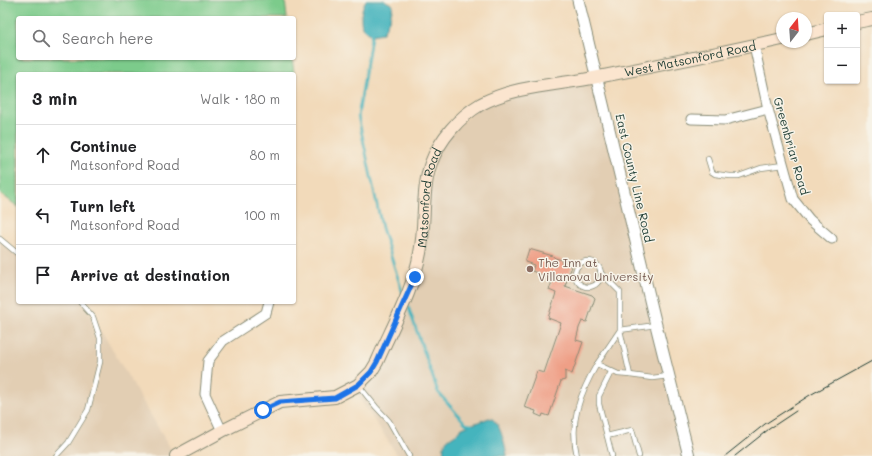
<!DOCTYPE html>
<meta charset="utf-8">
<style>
:root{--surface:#fff;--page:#f6f6f6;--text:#202124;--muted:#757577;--line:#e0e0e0}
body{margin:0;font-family:Mali,sans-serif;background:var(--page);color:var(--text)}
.controls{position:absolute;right:12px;top:12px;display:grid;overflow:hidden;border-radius:4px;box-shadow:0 1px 3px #0004}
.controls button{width:36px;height:36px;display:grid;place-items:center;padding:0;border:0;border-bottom:1px solid var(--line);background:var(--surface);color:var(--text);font:20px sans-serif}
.compass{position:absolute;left:776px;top:12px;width:36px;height:36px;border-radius:50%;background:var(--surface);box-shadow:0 1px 3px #0004;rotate:17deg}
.stop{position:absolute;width:12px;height:12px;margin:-9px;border:3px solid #1a73e8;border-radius:50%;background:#fff}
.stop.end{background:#1a73e8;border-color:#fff;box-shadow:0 1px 4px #0008}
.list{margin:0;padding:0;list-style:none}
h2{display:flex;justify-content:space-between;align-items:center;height:52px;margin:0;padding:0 16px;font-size:17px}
h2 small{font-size:13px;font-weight:400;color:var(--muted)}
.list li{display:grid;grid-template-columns:26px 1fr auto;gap:12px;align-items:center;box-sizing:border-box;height:60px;padding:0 16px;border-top:1px solid var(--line)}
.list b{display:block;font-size:15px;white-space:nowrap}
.list p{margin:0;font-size:13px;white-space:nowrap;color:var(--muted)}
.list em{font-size:13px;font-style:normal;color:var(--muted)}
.icon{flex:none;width:22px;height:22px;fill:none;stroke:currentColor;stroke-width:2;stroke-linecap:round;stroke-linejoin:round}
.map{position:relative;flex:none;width:872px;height:456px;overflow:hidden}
.search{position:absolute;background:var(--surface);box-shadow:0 1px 3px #0004;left:16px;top:16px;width:280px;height:44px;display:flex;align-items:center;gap:10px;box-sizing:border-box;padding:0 14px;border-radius:4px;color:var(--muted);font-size:15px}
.panel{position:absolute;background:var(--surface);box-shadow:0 1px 3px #0004;left:16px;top:72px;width:280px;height:232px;border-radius:4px}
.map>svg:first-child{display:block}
.built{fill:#e2ceb3}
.green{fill:#7ccb8b;stroke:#4e8460}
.water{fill:#44b4bd;stroke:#327878}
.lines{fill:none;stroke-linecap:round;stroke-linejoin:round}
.stream{stroke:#44b4bd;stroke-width:2.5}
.building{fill:#ef9f86}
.service-casing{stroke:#888c77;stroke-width:6}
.minor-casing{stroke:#888c77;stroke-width:11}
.tertiary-casing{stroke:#888c77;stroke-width:13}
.secondary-casing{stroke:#888c77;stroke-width:14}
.service{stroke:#fff;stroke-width:4.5}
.minor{stroke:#fff;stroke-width:9}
.tertiary{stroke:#fff;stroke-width:11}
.secondary{stroke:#fbe5cf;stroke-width:12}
.tram{stroke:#1f3d34;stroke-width:1}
.route{stroke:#1a73e8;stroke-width:5}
.education-dot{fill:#8d6e63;stroke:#f7f3e8;stroke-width:1.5}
.labels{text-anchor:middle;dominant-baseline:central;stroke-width:3;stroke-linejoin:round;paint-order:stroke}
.street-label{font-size:12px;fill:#1f3d34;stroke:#f7f3e8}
.education-label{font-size:12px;fill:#785e54;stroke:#f7f3e8;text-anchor:start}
</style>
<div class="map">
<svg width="872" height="456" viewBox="0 0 872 456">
<rect width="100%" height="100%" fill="#f7f3e8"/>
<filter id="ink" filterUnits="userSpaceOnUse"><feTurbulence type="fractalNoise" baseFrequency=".025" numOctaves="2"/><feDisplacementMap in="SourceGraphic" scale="8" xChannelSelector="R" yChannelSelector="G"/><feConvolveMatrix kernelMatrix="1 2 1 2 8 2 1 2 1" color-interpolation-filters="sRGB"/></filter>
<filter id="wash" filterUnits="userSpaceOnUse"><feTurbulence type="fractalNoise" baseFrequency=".012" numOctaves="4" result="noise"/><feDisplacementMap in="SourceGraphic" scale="16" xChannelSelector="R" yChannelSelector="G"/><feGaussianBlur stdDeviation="0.9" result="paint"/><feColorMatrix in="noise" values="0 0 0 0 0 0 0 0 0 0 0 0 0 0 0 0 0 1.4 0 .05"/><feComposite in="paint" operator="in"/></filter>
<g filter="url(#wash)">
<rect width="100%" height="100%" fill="#f2daba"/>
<!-- built -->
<g class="built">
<polygon points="597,77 689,456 398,456 352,387 371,372 415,277 437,149 481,104"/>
<polygon points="0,239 18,254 18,302 80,302 93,317 175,456 0,456"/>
</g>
<!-- green -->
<polygon class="green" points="0,0 285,0 287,18 18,18 18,58 292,58 294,72 288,74 18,74 18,207 0,193"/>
<!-- water -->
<g class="water">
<path d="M366,0h18l9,5 -3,13 -7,15 -12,2 -9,-8c-2,-10 -1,-18 4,-27z"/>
<path d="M489,418c11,1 16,28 18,38h-63c-3,-20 10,-17 18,-28z"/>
</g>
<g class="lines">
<!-- stream -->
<g class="stream">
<polyline points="372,32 358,116 382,228 403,294"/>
<polyline points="408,306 438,392 466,424 472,425"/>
</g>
</g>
<g id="blocks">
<!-- building -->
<polygon class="building" points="529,249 553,256 555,258 562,260 561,262 572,266 565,286 592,295 595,298 587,322 582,321 579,328 576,340 583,342 572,374 565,371 565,380 561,381 549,416 543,414 542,417 535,414 536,411 524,407 537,371 544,373 561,323 548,318 556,293 549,290 553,279 532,271 534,265 525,262"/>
</g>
</g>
<g filter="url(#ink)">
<use href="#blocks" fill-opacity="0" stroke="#888c77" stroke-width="1"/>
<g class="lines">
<!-- service casing -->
<g class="service-casing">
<g id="service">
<polyline points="708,159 712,172 715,174 730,176 739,176 761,168 783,165"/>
<polyline points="0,239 18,254"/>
<circle cx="588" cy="274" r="13"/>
<polyline points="600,272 620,292 620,330 630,375 618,374 597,364 620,330 656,325"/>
<polyline points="611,372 599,396 599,404 612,456"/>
<polyline points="630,375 652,378 669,376"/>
<polyline points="359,386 376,407 389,421 409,456"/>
<polyline points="607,436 632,430 639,456"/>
<polyline points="56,456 68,443 88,410 100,362 100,338 93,317 80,302"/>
<path d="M577,456c-8,-34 3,-63 20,-92"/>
</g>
</g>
<!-- minor casing -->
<g class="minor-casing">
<g id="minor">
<polyline points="754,45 768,109 793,199 810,220 832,239"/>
<polyline points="691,119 725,120 768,109"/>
<polyline points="222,431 205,394 208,361 223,341 266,313 269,302"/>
</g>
</g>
<!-- tertiary casing -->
<g class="tertiary-casing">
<polyline id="tertiary" points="578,0 656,325 689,456"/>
</g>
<!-- secondary casing -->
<g class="secondary-casing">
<g id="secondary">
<polyline points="857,22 872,19"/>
<polyline points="806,34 827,29"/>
<path id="s1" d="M176,456l46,-25 58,-29 55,-5 23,-12 13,-13 6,-10c15,-35 36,-71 43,-109 6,-29 1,-62 11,-90 9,-24 28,-46 50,-59 35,-19 79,-19 117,-27 62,-12 123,-24 184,-38"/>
</g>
</g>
<!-- service -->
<use href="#service" class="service"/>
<!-- minor -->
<use href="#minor" class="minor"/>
<!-- tertiary -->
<use href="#tertiary" class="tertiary"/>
<!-- secondary -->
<use href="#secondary" class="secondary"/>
<!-- tram -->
<g class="tram">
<polyline points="725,456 765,424 810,395 872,361"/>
<polyline points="735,456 769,429 796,411"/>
</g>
</g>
</g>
<g class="lines" filter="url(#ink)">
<!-- route -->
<polyline class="route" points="263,410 280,402 335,398 358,385 371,372 377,362 415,277"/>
</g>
<!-- markers -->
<circle class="education-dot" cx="530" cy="269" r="4"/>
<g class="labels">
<!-- street labels -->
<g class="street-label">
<text stroke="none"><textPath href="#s1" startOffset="730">West Matsonford Road</textPath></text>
<text transform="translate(792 146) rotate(74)">Greenbriar Road</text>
<text transform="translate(635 178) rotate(77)">East County Line Road</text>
<text stroke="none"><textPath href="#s1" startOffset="402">Matsonford Road</textPath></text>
</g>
<!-- education labels -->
<g class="education-label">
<text x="538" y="262">The Inn at<tspan x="538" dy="14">Villanova University</tspan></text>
</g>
</g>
</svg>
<div class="controls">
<button>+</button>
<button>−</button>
</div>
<svg class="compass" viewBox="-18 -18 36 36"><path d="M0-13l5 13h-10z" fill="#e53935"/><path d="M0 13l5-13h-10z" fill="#757577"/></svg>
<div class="stop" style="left:263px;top:410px"></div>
<div class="stop end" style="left:415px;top:277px"></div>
<div class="search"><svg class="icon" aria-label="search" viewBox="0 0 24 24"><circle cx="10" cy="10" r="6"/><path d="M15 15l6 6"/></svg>Search here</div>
<section class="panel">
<h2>3 min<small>Walk · 180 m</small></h2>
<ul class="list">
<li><svg class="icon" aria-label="ahead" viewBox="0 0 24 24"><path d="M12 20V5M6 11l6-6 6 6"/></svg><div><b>Continue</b><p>Matsonford Road</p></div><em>80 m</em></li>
<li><svg class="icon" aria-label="left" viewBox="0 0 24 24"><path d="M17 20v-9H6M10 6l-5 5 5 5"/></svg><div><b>Turn left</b><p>Matsonford Road</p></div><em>100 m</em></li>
<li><svg class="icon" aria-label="arrive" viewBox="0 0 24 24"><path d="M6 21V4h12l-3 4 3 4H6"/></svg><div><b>Arrive at destination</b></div></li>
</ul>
</section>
</div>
